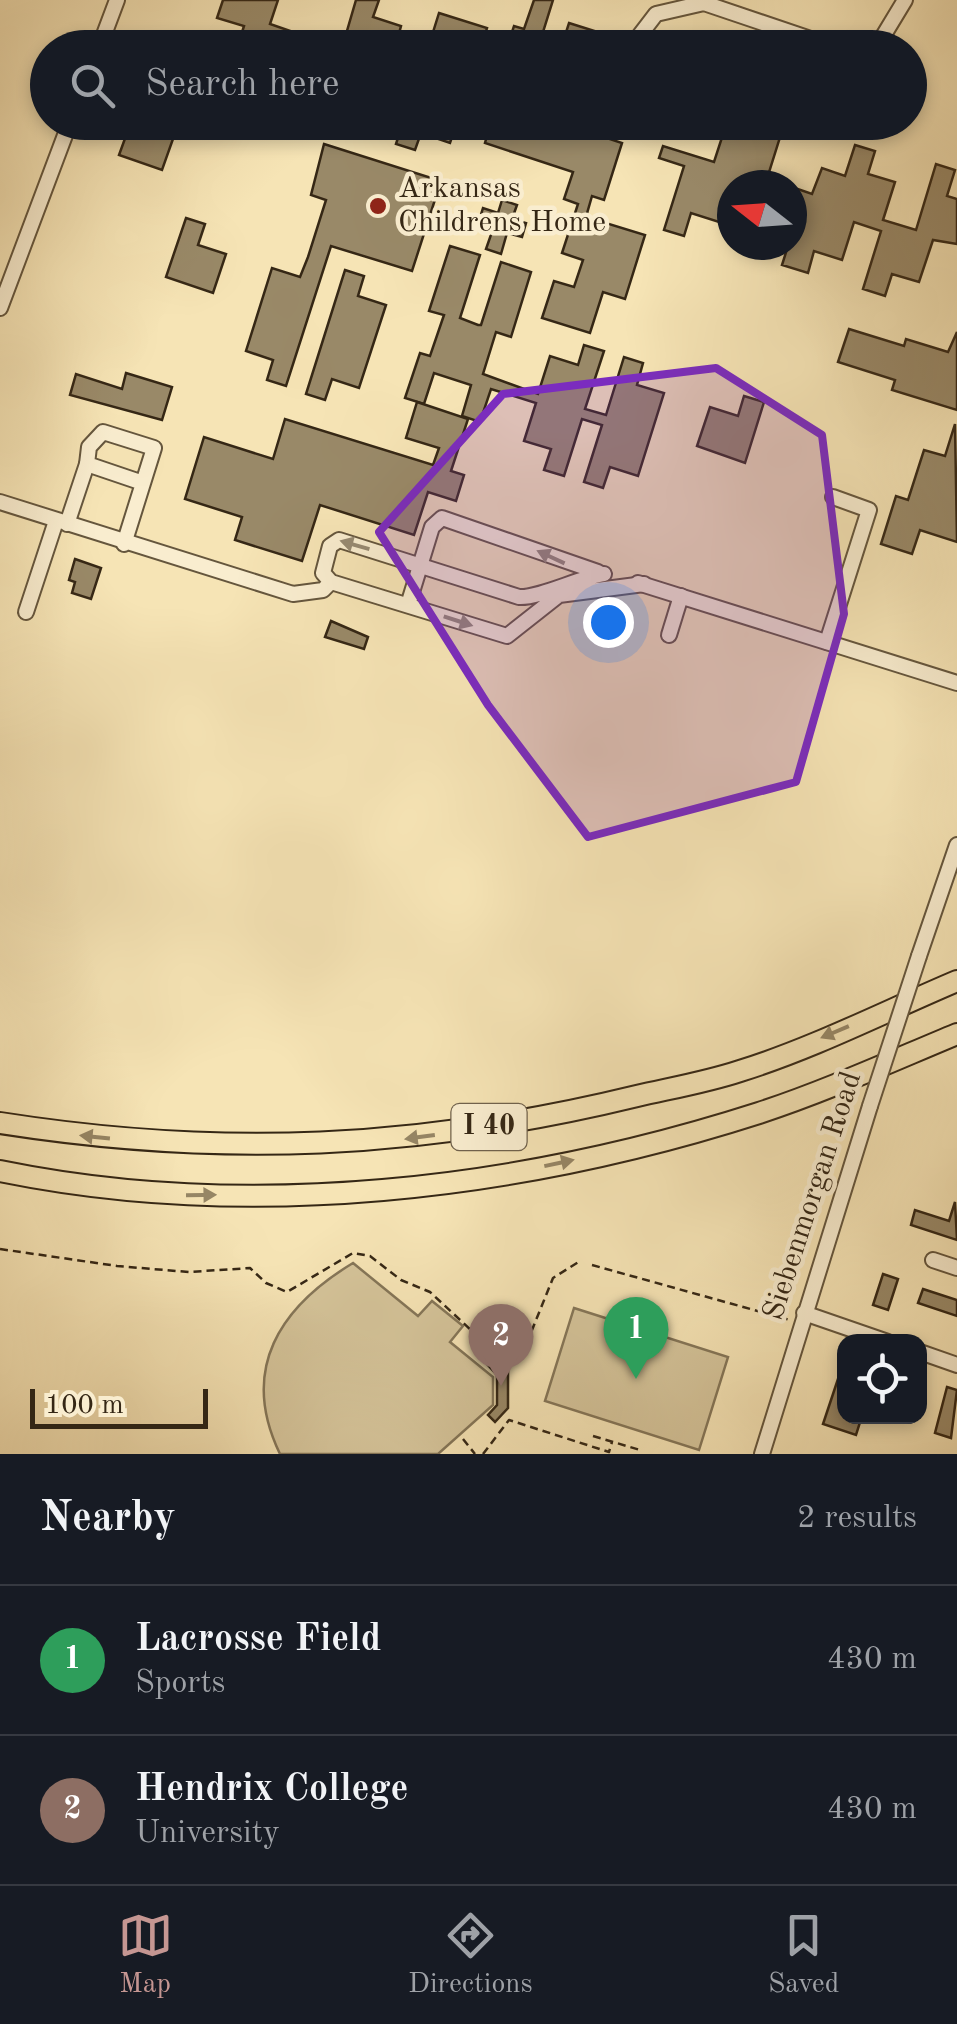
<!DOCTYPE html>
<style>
:root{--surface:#171b24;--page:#242831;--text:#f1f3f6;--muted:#9ea1a6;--line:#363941;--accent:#c59692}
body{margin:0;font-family:"Old Standard TT",serif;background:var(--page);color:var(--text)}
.controls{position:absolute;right:30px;bottom:30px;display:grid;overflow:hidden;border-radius:20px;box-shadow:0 5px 15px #0003}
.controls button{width:90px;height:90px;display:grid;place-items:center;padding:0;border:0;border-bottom:2px solid var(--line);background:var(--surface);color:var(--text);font:50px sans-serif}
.compass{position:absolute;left:717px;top:170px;width:90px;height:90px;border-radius:50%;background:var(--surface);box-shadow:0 5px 15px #0003;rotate:287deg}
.scale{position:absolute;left:30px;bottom:25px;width:178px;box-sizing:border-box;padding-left:10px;border:5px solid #352715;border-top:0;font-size:28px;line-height:35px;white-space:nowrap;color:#352715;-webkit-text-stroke:8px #f9edcf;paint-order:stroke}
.you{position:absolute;left:608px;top:622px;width:35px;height:35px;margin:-25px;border:8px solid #fff;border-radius:50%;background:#1a73e8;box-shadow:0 0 0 15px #1a73e833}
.badge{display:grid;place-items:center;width:65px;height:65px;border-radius:50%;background:var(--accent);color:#fff;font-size:32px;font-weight:700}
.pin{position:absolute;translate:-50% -82px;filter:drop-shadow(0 2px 5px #0008)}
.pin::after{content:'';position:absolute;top:52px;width:35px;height:30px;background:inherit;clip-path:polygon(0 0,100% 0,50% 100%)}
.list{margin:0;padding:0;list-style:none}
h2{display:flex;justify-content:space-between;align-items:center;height:130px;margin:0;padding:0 40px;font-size:42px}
h2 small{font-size:32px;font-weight:400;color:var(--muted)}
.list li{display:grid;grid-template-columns:65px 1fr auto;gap:30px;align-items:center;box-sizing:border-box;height:150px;padding:0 40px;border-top:2px solid var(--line)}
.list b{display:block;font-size:38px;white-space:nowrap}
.list p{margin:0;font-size:32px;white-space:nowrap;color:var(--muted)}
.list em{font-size:32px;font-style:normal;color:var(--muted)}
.icon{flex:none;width:55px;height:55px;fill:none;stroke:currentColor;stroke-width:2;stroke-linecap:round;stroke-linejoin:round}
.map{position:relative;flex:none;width:957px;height:1454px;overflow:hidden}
.search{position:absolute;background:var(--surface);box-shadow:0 5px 15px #0003;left:30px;right:30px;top:30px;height:110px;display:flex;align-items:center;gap:25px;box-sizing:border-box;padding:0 35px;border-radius:55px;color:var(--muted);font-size:38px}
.sheet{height:430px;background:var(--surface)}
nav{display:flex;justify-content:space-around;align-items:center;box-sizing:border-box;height:140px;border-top:2px solid var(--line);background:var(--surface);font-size:28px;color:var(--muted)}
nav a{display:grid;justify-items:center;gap:5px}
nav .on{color:var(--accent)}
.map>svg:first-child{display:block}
.green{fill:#d5c49a;stroke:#857658;stroke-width:2.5}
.building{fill:#998968;stroke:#352715;stroke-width:2.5}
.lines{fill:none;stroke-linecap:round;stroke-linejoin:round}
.minor-casing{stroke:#65563d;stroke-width:18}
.highway-casing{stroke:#352715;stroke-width:24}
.path{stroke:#352715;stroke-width:2.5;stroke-dasharray:8 5;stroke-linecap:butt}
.minor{stroke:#f9edcf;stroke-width:14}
.highway{stroke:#f6e4b5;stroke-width:20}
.minor-bridge-casing{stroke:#65563d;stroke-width:18;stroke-linecap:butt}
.minor-bridge{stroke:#f9edcf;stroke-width:14}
.oneway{fill:#978a72}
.oneway2{fill:#968665}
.marked{fill:#7b2cbf;fill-opacity:0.2;stroke:#7b2cbf;stroke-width:8;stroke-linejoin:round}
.poi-dot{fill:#8f2418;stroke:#f9edcf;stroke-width:4}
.labels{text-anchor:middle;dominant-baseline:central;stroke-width:9;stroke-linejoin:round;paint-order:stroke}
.shield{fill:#f9edcf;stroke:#70624d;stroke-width:2.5}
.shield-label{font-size:28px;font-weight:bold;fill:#352715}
.poi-label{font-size:30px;fill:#352715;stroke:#f9edcf;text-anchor:start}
.street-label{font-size:30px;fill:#352715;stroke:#f9edcf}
</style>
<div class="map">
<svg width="957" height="1454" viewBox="0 0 957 1454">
<rect width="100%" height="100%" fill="#f6e4b5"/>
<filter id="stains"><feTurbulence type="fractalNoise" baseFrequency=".002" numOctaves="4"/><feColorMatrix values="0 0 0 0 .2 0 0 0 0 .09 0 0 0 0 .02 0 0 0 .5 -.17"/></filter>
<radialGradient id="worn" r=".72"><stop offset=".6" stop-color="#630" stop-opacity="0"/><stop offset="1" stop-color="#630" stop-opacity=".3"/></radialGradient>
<!-- green -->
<g class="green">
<path d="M353,1263l65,53 14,-15 31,25 -13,16 43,35v28l-55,49h-158c-41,-85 0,-147 73,-191z"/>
<polygon points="574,1308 728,1357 699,1450 545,1401"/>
</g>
<!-- building -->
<g class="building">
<polygon points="223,0 278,0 270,24 339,48 237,48 244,26 217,18"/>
<polygon points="356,0 379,0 373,17 401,26 395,48 342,48"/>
<polygon points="534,0 553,0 538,48 520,48 521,42 510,38 514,26 524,29"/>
<polygon points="439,13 487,28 481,48 429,45"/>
<polygon points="569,23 601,33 596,48 561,48"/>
<polygon points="131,122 179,122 162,170 119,155"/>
<polygon points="403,122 457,122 450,143 421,133 415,150 396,144"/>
<polygon points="491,122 559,122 622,143 604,200 592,196 586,217 645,235 625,299 603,292 590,333 542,318 554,281 574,287 583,260 562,253 578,204 564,199 573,172 485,143"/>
<polygon points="727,122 746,122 781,134 765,185 731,185 719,222 691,213 684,236 664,230 684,166 659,158 663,146 714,162"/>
<polygon points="324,144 441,181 412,271 331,246 286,386 267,380 273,360 246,351 272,268 300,277 308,257 326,200 311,195"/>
<polygon points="855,145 875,151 868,174 895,182 883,220 916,230 936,164 955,170 947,196 957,199 957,244 933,240 919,282 892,274 885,296 863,289 881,231 854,222 842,260 814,251 808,273 782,265 801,205 792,202 792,187 812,194 822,168 845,176"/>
<polygon points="502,200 517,205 512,219 526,223 522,237 507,233 501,254 486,249 493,229 478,224 483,208 498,213"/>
<polygon points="186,218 205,224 198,245 226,254 213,293 166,277"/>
<polygon points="450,246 480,255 460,318 478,325 481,325 501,262 531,272 511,337 496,332 483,374 538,394 550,356 578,365 584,345 604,351 585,409 606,415 624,357 643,363 637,385 664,393 638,476 610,467 603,488 584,482 602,425 582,419 564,476 544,470 551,449 524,441 536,403 491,389 480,422 462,416 471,385 434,373 424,404 405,398 420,353 430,356 444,315 429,311"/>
<polygon points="345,270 364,276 358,296 386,305 359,388 332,379 325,400 306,394"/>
<polygon points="849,329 904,346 906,339 948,352 957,332 957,410 892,390 895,380 838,362"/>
<polygon points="126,373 172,387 162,420 70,395 76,374 122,389"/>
<polygon points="744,396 764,402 745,463 697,446 710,407 738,416"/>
<polygon points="417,402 468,419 451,471 464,475 456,501 428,492 414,535 320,505 302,561 235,540 242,517 185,499 204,437 273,459 285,419 433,465 439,448 406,438"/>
<polygon points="955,424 957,542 920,530 912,554 881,544 896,496 908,500 924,450 945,456"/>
<polygon points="75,559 101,568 91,599 72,593 75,582 69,580"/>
<polygon points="331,621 368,637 364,649 325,637"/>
<polygon points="955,1202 957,1240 911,1225 915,1210 949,1221"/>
<polygon points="883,1274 898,1279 888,1310 873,1305"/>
<polygon points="923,1289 957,1300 957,1316 918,1303"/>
<polygon points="494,1357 508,1369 508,1408 495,1422 488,1415 497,1405 497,1375 487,1364"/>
<polygon points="843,1364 844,1416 862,1416 856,1435 823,1424"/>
<polygon points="947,1387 957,1390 951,1438 935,1433"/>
</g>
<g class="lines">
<!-- minor casing -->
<g class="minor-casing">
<g id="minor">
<polyline points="99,48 117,0"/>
<polyline points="630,48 656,14 704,3 837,48"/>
<polyline points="858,48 879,43 905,0"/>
<polyline points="591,124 592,122"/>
<polyline points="0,308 70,122"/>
<polyline points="0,502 293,594 323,590 331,582"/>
<polyline points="67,524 87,464"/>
<polyline points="124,544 154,448 103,432 89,447 87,464 143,483"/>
<path d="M604,574c-26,4 -64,24 -85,23l-180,-57 -9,6 -7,27 8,9 176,54 52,-41 85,-11"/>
<polyline points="638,583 957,683"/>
<polyline points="408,605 432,527 442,518 598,572"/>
<polyline points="26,612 56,521"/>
<polyline points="669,635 681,596"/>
<polyline points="827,642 869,510 833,497"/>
<polyline points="919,956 957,845"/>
<polyline points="933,1260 957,1268"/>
<polyline points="804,1313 888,1342"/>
<polyline points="920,1352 957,1365"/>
<polyline points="762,1454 870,1106"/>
</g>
</g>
<!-- highway casing -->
<g class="highway-casing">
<g id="highway">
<path d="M0,1123c223,35 419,26 637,-27 35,-8 70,-14 103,-25 74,-23 146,-60 217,-90"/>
<path d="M0,1171c249,51 519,19 759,-58 67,-22 133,-52 198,-79"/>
</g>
</g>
<!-- path -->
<g class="path">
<polyline points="0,1249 117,1266 189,1272 250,1268 266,1283 287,1292 353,1253 370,1256 401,1280 430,1292 472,1331 499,1344 512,1345 532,1330 553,1278 580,1261"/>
<polyline points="592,1265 790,1320"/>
<polyline points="593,1436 640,1450"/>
<polyline points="463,1439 475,1454"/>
<polyline points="483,1454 509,1420 609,1452 612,1442"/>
</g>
<!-- minor -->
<use href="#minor" class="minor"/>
<!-- highway -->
<use href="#highway" class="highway"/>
<!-- minor-bridge casing -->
<g class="minor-bridge-casing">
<polyline id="minor-bridge" points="870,1106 919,956"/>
</g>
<!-- minor-bridge -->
<use href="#minor-bridge" class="minor-bridge"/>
</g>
<!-- one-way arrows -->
<defs><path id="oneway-solid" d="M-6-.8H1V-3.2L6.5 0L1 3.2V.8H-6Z" transform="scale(2.5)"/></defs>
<g class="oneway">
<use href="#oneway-solid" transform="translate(355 545) rotate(-164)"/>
<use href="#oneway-solid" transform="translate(551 557) rotate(-155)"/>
<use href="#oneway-solid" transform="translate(458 621) rotate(18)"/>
</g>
<g class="oneway2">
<use href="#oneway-solid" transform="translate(835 1032) rotate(157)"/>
<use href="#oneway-solid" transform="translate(95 1137) rotate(-174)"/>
<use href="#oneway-solid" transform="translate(420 1137) rotate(172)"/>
<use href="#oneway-solid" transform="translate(559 1163) rotate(-12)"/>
<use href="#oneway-solid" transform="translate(201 1195) rotate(-1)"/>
</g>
<!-- marked area -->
<path class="marked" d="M716,368l106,67 22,179 -48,168 -208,55 -100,-132 -109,-173 124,-138z"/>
<!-- markers -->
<circle class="poi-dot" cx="378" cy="206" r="10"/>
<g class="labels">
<!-- shield labels -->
<rect class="shield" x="451.5" y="1104" width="75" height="46" rx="8"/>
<g class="shield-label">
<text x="489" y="1127">I 40</text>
</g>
<!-- poi labels -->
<g class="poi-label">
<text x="398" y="189">Arkansas<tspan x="398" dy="34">Childrens Home</tspan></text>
</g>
<!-- street labels -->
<g class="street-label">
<text transform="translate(813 1196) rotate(-72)">Siebenmorgan Road</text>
</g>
</g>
<rect width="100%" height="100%" filter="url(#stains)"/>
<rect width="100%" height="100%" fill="url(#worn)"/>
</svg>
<div class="controls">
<button><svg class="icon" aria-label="locate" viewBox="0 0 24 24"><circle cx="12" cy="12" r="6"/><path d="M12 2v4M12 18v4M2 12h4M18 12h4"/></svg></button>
</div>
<svg class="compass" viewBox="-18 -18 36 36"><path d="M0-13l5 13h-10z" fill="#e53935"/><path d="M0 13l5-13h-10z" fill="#9ea1a6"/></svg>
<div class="scale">100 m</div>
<div class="you"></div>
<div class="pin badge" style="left:636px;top:1379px;background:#2e9e5b">1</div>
<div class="pin badge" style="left:501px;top:1386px;background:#8d6e63">2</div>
<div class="search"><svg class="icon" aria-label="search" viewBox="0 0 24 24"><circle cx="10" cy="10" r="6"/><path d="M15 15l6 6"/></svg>Search here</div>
</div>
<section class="sheet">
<h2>Nearby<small>2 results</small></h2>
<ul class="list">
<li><span class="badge" style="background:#2e9e5b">1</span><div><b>Lacrosse Field</b><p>Sports</p></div><em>430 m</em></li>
<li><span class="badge" style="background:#8d6e63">2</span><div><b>Hendrix College</b><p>University</p></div><em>430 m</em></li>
</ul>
</section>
<nav>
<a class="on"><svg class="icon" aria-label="map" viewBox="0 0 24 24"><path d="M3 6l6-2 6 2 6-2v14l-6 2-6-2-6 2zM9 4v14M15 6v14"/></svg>Map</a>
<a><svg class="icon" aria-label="directions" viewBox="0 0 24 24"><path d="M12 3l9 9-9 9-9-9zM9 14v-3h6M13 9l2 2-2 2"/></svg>Directions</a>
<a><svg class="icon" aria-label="saved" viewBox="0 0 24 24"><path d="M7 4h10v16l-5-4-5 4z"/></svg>Saved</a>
</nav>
